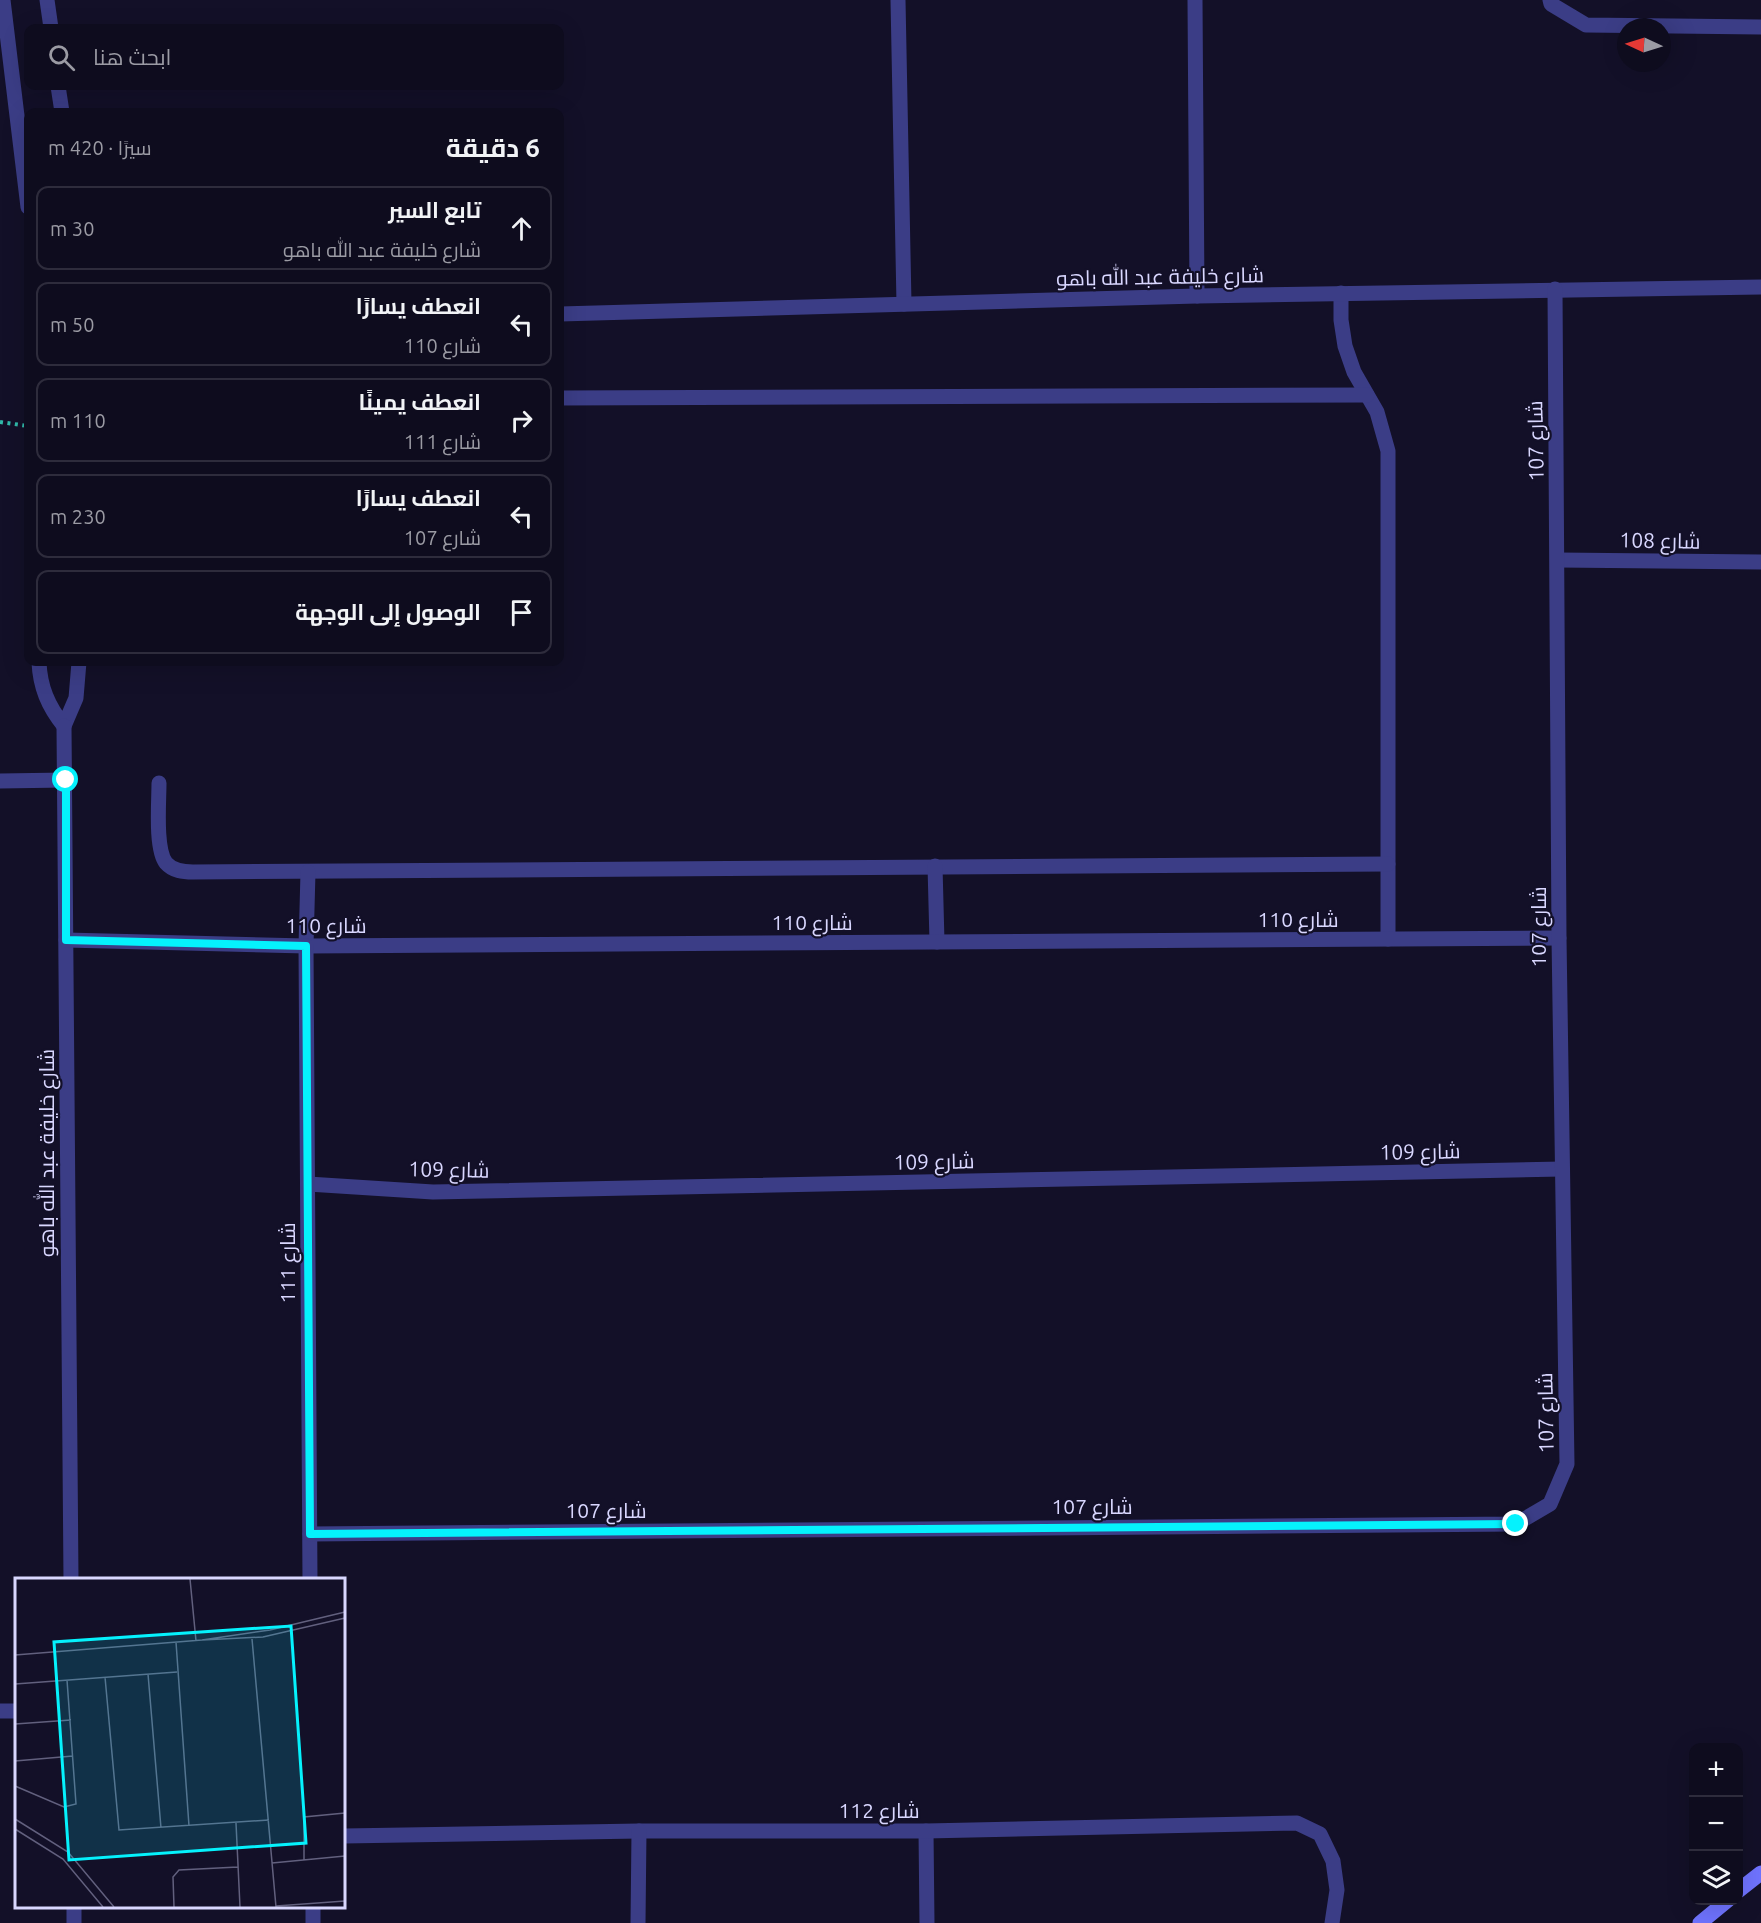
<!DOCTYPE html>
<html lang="ar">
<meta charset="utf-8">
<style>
:root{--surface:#0e0c1e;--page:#1c1a2b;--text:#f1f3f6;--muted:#9b9ba4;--line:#2e2c3c}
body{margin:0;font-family:Ubuntu,Cairo,sans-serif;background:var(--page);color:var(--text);direction:rtl}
.controls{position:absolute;right:18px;bottom:18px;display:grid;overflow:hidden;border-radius:12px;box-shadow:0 6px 24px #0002}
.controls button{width:54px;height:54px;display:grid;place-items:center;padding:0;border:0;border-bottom:2px solid var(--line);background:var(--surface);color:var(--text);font:30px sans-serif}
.compass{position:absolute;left:1617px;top:18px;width:54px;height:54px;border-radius:50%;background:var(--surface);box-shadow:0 6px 24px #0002;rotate:274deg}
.stop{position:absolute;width:18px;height:18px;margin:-14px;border:4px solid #05f2fd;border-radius:50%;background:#fff}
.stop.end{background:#05f2fd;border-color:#fff;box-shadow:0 2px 6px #0008}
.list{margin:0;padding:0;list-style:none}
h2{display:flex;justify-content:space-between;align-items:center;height:78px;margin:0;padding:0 24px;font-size:26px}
h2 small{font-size:20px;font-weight:400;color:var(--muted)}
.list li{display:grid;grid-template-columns:39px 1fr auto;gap:18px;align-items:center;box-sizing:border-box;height:84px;margin:0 12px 12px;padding:0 12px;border:2px solid var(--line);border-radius:12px}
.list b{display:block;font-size:22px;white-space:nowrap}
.list p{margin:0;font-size:20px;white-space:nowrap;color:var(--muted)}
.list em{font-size:20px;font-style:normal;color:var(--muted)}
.icon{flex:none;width:33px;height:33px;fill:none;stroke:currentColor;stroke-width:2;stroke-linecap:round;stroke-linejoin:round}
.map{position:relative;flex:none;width:1761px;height:1923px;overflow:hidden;direction:ltr}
.search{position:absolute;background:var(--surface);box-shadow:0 6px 24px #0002;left:24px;top:24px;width:540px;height:66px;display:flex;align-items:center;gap:15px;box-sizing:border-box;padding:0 21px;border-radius:12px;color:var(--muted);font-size:22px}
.panel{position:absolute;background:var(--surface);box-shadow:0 6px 24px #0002;left:24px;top:108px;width:540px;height:558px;border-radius:12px;direction:rtl}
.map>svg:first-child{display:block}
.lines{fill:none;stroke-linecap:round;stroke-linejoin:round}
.path{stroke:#31b9a9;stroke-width:4;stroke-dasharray:3 4.5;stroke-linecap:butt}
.lane{stroke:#3b3d86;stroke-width:15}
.street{stroke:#3b3d86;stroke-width:15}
.secondary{stroke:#6f73fe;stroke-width:15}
.route{stroke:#05f2fd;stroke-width:8}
.labels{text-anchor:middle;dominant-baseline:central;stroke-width:4.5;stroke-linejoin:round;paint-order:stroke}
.street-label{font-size:21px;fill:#d9d7ff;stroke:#131028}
.inset-road{fill:none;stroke:#62607e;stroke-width:1.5}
.view{fill:#05f2fd;fill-opacity:0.15;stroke:#05f2fd;stroke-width:3}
.inset-edge{fill:none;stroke:#d9d7ff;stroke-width:3}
</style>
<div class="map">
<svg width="1761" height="1923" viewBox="0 0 1761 1923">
<rect width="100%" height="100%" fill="#131028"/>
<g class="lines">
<!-- path -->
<polyline class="path" points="0,422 28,426"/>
<!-- lane -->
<g class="lane">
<polyline points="898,0 904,304"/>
<polyline points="1195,0 1197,296"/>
<polyline points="1341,293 1341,320 1345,346 1354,372 1377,412 1388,451 1388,939"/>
<polyline points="560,398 1367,395"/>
<path d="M159,783c0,19 -4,66 7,80 7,8 17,9 27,9l1195,-8"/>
<polyline points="935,866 937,942"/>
<polyline points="306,946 308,872"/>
<polyline points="0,1711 16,1711"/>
</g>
<!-- street -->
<g class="street">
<polyline points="3,0 28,207"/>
<polyline points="47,0 51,28"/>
<polyline points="1550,0 1551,4 1586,25 1761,27"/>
<polyline points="58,86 62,112"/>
<polyline points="560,314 1197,296 1761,287"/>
<polyline points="1558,560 1761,562"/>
<path d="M39,662c1,25 9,44 25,64l12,-28 3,-36"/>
<polyline points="64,726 71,1580"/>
<polyline points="0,781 66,780"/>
<polyline points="66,940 306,946 1559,938"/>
<polyline points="306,946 310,1580"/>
<polyline points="308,1184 433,1192 1562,1169"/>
<polyline points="310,1534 1516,1524 1550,1504 1567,1464 1559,938 1555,289"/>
<polyline points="926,1831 927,1923"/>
<polyline points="344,1836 639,1831 926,1831 1297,1823 1320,1834 1333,1861 1337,1890 1332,1923"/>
<polyline points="74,1906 74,1923"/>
<polyline points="313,1906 313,1923"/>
<polyline points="638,1923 639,1831"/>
</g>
<!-- secondary -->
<g class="secondary">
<polyline points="1738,1891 1761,1873"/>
<polyline points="1700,1923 1728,1900"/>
</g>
</g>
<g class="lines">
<!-- route -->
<polyline class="route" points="66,780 66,940 306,946 310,1534 1516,1524"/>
</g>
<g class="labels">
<!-- street labels -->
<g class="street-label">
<text transform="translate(1160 276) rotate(-1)">شارع خليفة عبد الله باهو</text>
<text transform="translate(1535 441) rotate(-91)">شارع 107</text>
<text transform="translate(1660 540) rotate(1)">شارع 108</text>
<text x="1298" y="919">شارع 110</text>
<text x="812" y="922">شارع 110</text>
<text x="326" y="925">شارع 110</text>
<text transform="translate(1538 927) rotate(-90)">شارع 107</text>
<text transform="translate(1420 1151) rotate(-1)">شارع 109</text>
<text transform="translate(46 1153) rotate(-90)">شارع خليفة عبد الله باهو</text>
<text transform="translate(934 1161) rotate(-1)">شارع 109</text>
<text transform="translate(449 1169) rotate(1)">شارع 109</text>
<text transform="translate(287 1263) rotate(-90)">شارع 111</text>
<text transform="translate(1545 1413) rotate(-91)">شارع 107</text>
<text x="1092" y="1506">شارع 107</text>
<text x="606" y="1510">شارع 107</text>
<text x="879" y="1810">شارع 112</text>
</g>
</g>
<!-- overview -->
<g transform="translate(15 1578)">
<rect width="330" height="330" fill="#131028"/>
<path class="inset-road" d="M175,1l6,62M330,34l-75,18 -68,10 61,-3 82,-19M237,61l24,268M161,64l13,184M0,77l187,-15M133,96l13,154M90,99l14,153 150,-10M0,106l162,-12M0,146l56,-4M0,183l58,-5M0,208l49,21 12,-3 -9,-124M0,241l53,33 46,55M221,245l4,84M0,251l48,30 40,48M289,282v-43l41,-4M257,285l73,-7M261,328l69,-5M159,329l-1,-30 6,-7 59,-3"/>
<path class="view" d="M276,48l15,217 -237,17 -15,-218z"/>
<rect width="330" height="330" class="inset-edge"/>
</g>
</svg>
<div class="controls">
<button>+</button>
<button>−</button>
<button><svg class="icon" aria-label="layers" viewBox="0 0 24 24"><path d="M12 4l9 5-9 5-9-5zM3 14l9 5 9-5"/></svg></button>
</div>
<svg class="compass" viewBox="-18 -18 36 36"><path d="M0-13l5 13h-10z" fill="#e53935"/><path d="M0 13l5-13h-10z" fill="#9b9ba4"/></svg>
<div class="stop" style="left:66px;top:780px"></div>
<div class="stop end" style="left:1516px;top:1524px"></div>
<div class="search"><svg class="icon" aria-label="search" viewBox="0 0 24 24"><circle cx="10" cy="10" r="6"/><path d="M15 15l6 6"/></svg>ابحث هنا</div>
<section class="panel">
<h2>6 دقيقة<small>سيرًا · 420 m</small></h2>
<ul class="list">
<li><svg class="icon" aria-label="ahead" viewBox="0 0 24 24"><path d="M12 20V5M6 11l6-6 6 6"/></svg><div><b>تابع السير</b><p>شارع خليفة عبد الله باهو</p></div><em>30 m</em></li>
<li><svg class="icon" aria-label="left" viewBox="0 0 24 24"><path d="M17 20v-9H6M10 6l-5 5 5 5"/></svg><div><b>انعطف يسارًا</b><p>شارع 110</p></div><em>50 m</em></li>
<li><svg class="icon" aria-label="right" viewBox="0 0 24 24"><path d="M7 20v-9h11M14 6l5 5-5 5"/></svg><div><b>انعطف يمينًا</b><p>شارع 111</p></div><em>110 m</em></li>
<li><svg class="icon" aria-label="left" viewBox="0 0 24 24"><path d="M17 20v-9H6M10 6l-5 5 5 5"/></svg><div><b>انعطف يسارًا</b><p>شارع 107</p></div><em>230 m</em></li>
<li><svg class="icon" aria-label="arrive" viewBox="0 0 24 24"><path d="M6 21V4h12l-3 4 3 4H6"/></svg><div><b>الوصول إلى الوجهة</b></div></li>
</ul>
</section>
</div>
